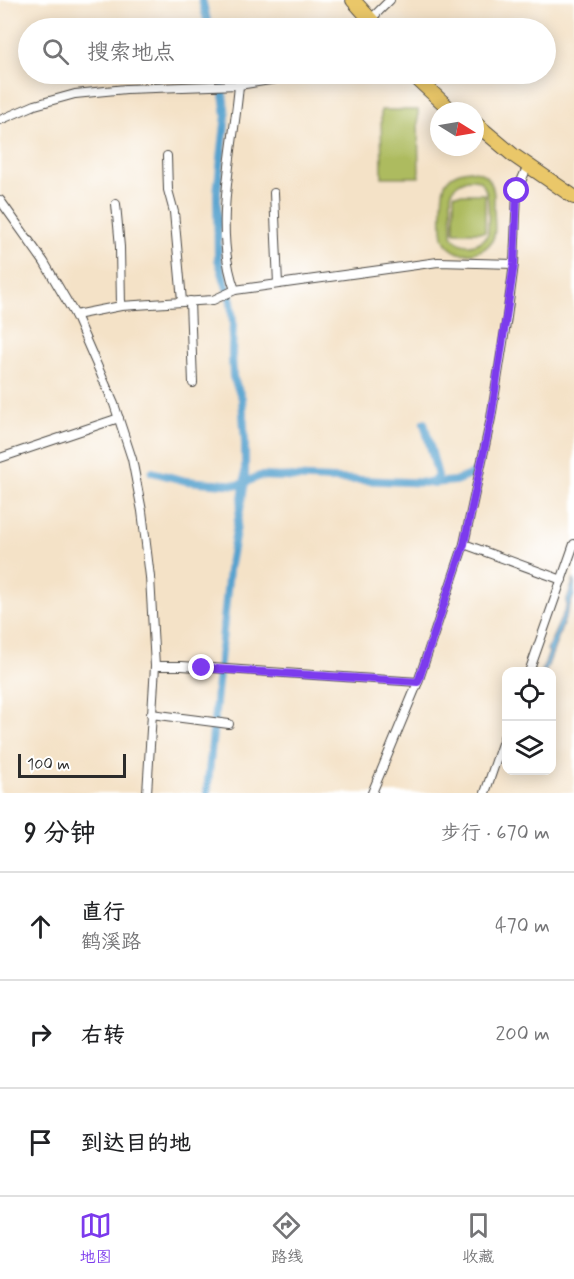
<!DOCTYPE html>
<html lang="zh">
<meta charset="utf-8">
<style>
:root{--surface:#fff;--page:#f6f6f6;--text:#202124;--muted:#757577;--line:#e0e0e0;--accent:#7c3aed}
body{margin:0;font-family:Mynerve,"LXGW WenKai TC",sans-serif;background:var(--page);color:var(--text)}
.controls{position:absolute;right:18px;bottom:18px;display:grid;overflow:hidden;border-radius:12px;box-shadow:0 3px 15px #0003}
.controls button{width:54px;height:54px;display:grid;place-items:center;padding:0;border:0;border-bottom:2px solid var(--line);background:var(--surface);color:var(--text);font:30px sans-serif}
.compass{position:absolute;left:430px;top:102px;width:54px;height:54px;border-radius:50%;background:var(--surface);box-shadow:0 3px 15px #0003;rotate:101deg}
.scale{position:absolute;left:18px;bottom:15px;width:108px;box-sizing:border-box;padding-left:6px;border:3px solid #2b2b2b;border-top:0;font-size:16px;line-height:21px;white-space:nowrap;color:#2b2b2b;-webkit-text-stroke:4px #fff;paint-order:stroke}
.stop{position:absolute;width:18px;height:18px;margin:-14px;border:4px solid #7c3aed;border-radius:50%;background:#fff}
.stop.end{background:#7c3aed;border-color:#fff;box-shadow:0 2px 6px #0008}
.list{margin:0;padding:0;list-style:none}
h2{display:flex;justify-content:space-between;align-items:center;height:78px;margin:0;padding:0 24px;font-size:26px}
h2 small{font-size:20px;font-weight:400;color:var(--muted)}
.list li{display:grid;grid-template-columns:39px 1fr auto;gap:18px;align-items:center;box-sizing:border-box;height:108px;padding:0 24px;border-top:2px solid var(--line)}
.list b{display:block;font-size:22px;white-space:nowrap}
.list p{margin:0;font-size:20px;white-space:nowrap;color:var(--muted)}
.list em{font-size:20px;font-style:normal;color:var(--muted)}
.icon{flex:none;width:33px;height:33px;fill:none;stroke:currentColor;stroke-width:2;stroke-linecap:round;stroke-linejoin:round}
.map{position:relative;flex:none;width:574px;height:793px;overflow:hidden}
.search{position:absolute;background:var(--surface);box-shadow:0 3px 15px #0003;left:18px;right:18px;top:18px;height:66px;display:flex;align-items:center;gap:15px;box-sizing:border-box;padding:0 21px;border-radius:33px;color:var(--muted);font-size:22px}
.sheet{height:402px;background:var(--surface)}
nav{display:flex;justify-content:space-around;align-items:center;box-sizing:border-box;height:84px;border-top:2px solid var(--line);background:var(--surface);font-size:16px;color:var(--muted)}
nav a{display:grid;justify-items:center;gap:3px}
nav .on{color:var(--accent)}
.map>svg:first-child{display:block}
.green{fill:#adbb5e;stroke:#6c7344;stroke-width:1.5;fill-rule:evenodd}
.water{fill:#56a2ce;stroke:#40667c;stroke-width:1.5}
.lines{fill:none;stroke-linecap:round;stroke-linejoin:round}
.canal{stroke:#56a2ce;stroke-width:8}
.street-casing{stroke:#494642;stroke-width:10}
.highway-casing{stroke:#494642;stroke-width:16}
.street{stroke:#fff;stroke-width:8}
.highway{stroke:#eac769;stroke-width:14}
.route{stroke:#7c3aed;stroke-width:8}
</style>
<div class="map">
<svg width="574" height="793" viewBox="0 0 574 793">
<rect width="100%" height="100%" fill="#fff"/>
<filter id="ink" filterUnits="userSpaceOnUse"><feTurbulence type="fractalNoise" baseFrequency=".0167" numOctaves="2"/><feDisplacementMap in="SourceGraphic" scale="12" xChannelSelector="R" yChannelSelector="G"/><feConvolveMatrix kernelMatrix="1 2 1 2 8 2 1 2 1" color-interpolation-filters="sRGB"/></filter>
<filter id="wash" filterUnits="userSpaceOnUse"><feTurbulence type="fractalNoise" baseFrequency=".008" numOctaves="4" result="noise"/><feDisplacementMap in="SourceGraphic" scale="24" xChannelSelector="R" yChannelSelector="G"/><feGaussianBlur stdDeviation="1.35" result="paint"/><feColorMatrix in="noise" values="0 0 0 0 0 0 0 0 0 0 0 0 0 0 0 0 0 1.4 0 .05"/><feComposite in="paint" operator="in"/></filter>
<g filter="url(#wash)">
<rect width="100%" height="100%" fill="#f4e2c7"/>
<!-- green -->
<g class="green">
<polygon points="381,110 418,110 419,177 382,177"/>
<path d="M470,170c8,1 16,4 20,11 5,8 4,18 4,27 0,9 2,20 0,28 -4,15 -22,19 -35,17 -6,-2 -14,-8 -16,-16 -2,-9 -2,-48 3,-55 6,-9 15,-11 24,-12zM468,179c3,0 7,0 10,1 14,7 10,41 10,54 -9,14 -28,15 -36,1l-1,-41c3,-9 8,-12 17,-15z"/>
<rect x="454" y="194" width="31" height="38"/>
</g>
<!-- water -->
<polygon class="water" points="574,579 574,594 546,671 542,671 549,652 547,650 567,605 566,602"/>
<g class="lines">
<!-- canal -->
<g class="canal">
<polyline points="202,0 209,28"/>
<polyline points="152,472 186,481 239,485 260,476 432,483 438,476 424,423"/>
<polyline points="432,483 455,481 475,473"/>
<polyline points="207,793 229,570 245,482 245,442 242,398 233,377 232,353 233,323 231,301 218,259 217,193 226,115 220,74"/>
</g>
</g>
</g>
<g filter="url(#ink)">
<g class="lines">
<!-- street casing -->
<g class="street-casing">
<g id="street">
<polyline points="362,28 390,0"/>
<polyline points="0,120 35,105 75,94 126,89 239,85 289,77 295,74"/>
<polyline points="167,156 168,190 174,212 182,301"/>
<polyline points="274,193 278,284"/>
<polyline points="0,200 44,262 75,315 114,404 132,459 142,511 150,577 155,666 147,793"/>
<polyline points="116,204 120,247 121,306"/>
<path d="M235,290c-23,-62 -1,-141 4,-205"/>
<polyline points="190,301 193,383"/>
<polyline points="75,315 121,306 213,300 235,290 438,262 514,264"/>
<polyline points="0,458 119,418"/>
<polyline points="464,544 562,580"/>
<polyline points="155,666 182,666 418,682"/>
<polyline points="529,672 574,544"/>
<polyline points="151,714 229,724"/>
<polyline points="372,793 418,682 464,544 491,418 507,317 514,264 517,191 525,172 530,166"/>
<polyline points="485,793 506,732"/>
</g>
</g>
<!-- highway casing -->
<g class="highway-casing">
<g id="highway">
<polyline points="353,0 378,28"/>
<polyline points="412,74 452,111"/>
<polyline points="475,123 513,155 574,197"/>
</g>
</g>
<!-- street -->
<use href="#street" class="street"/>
<!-- highway -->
<use href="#highway" class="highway"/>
</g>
</g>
<g class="lines" filter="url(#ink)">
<!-- route -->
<polyline class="route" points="202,668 418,682 464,544 491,418 514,264 517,191"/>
</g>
</svg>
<div class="controls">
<button><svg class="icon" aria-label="locate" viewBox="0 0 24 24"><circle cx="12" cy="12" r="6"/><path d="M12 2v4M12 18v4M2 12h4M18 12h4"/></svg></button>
<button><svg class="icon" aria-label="layers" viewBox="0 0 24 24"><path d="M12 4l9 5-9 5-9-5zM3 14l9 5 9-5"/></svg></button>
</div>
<svg class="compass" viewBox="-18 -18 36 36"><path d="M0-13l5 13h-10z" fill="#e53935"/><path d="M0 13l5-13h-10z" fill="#757577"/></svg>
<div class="scale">100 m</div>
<div class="stop" style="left:517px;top:191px"></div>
<div class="stop end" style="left:202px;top:668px"></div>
<div class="search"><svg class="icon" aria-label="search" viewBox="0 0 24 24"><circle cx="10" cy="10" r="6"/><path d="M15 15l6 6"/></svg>搜索地点</div>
</div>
<section class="sheet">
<h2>9 分钟<small>步行 · 670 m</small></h2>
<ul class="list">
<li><svg class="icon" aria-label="ahead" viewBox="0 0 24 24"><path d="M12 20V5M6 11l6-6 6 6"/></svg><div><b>直行</b><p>鹤溪路</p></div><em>470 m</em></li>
<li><svg class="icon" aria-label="right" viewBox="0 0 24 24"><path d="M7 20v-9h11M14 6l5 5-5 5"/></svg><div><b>右转</b></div><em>200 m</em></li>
<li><svg class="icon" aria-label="arrive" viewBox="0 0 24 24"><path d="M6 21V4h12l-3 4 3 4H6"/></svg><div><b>到达目的地</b></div></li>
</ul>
</section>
<nav>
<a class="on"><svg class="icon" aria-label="map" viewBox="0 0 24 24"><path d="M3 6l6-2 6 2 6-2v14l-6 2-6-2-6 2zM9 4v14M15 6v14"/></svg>地图</a>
<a><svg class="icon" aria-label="directions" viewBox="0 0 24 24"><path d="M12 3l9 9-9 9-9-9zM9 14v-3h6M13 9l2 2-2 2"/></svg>路线</a>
<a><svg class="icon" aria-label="saved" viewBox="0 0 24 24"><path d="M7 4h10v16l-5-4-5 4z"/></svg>收藏</a>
</nav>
